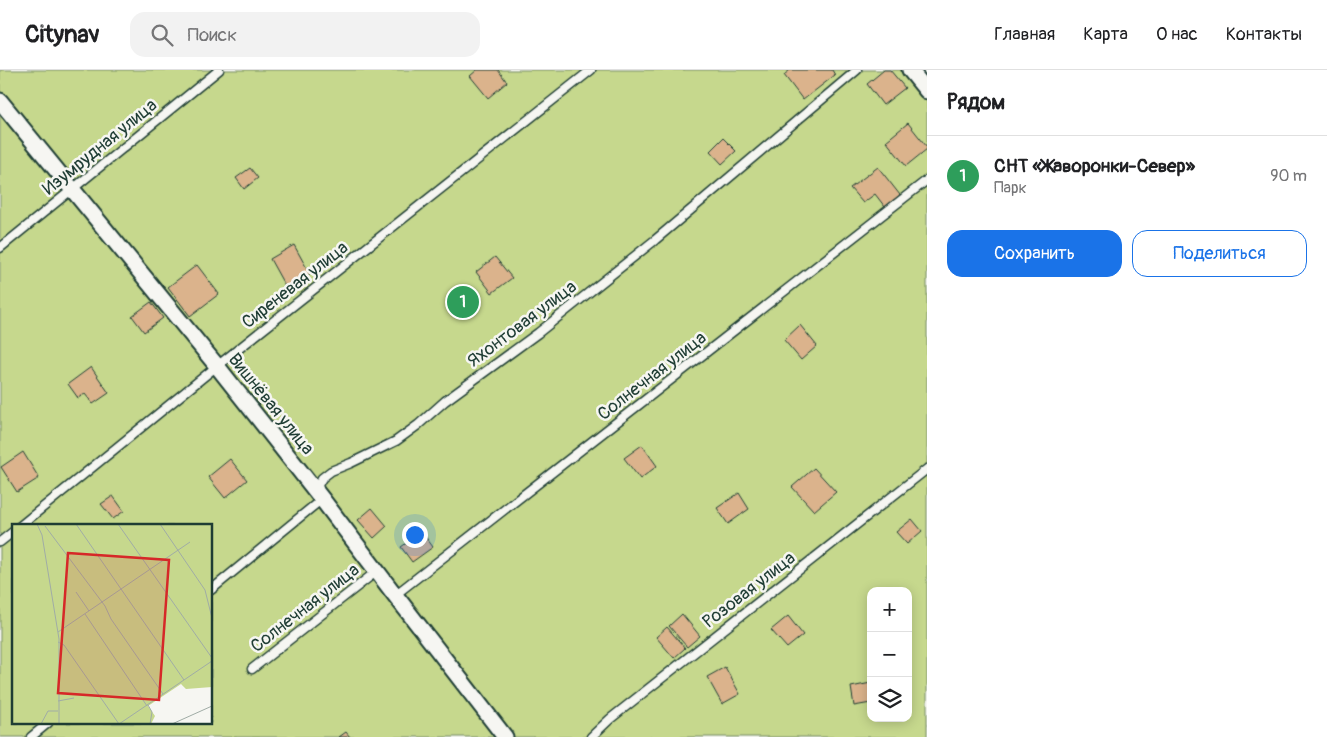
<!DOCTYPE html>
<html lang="ru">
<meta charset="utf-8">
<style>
:root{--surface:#fff;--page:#f2f2f2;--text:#202124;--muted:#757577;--line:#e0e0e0;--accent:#1a73e8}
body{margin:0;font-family:Pangolin,sans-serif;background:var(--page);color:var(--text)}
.controls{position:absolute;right:15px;bottom:15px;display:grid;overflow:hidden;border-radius:10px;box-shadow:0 2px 12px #0003}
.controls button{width:45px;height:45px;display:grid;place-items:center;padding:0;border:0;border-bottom:1px solid var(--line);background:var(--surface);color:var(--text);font:25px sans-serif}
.you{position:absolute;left:414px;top:464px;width:18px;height:18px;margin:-12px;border:4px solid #fff;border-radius:50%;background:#1a73e8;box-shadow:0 0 0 8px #1a73e833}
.badge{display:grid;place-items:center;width:32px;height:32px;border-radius:50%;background:var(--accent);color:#fff;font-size:16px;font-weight:700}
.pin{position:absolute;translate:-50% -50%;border:2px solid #fff;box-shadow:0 1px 5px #0006}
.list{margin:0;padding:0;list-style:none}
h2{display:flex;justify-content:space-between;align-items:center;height:65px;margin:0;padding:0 20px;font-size:21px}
h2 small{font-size:16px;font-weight:400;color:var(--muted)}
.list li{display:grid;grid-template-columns:32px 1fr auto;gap:15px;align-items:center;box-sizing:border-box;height:80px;padding:0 20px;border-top:1px solid var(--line)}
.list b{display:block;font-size:19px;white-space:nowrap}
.list p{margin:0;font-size:16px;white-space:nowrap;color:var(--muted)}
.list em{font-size:16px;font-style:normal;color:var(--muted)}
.actions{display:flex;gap:10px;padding:15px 20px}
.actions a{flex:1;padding:11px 0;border:1px solid var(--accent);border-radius:15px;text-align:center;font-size:18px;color:var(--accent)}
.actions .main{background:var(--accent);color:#fff}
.icon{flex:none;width:28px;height:28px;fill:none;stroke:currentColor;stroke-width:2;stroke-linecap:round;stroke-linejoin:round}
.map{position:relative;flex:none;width:927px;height:667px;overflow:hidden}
header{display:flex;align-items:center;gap:30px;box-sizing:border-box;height:70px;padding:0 25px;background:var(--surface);border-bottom:1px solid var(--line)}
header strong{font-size:24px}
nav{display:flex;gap:28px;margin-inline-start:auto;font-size:18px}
.search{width:350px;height:45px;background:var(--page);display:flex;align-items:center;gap:12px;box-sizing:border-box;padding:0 18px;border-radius:15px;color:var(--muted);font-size:19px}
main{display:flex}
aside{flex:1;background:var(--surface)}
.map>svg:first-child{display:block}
.green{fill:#c6d88d;stroke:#728a60;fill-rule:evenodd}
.building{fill:#dbb38c;stroke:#1f3d34}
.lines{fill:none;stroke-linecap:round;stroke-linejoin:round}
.service-casing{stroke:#1f3d34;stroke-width:11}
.minor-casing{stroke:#1f3d34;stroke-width:19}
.service{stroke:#f6f6f2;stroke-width:8}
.minor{stroke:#f6f6f2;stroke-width:15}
.labels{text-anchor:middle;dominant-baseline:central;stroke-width:5;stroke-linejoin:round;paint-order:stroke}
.street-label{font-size:18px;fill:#1f3d34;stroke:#f6f6f2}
.inset-road{fill:none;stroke:#a0aca6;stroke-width:1}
.view{fill:#d62828;fill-opacity:0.15;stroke:#d62828;stroke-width:2.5}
.inset-edge{fill:none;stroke:#1f3d34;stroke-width:2.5}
</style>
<header>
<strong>Citynav</strong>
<div class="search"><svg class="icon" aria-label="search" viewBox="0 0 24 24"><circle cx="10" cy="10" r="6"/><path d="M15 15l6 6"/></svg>Поиск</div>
<nav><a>Главная</a><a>Карта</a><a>О нас</a><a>Контакты</a></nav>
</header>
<main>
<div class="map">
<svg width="927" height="667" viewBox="0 0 927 667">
<rect width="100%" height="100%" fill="#f6f6f2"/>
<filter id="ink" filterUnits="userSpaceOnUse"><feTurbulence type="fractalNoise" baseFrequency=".02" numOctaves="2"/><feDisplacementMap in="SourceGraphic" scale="10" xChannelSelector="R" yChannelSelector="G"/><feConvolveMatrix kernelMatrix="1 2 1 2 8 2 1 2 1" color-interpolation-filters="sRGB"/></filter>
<g filter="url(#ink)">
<!-- green -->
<path class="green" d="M0,0h920l7,8v659h-927zM14,456h197v197h-197zM871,521h37v127h-37z"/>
<!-- building -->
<g class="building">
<polygon points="477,0 498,0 507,12 488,28 470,6"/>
<polygon points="790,0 832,0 835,5 803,30 784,5"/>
<polygon points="884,0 890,0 905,18 883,35 867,14"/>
<polygon points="908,53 927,77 927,79 906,96 886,71"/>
<polygon points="723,68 736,81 722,94 710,81"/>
<polygon points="878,97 900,125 885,137 875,124 863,133 850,118"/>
<polygon points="250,98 258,108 244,119 236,108"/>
<polygon points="294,175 310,204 286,218 270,189"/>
<polygon points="495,187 512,208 492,223 476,202"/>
<polygon points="197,195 219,224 190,246 168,217"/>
<polygon points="151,232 163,248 144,262 132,246"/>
<polygon points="800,255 817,276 801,290 784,270"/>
<polygon points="91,297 109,323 93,334 85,324 78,328 68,314"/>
<polygon points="642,375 657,396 640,409 624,388"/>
<polygon points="23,382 39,408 17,422 1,397"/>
<polygon points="230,389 247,410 225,428 208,407"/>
<polygon points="814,398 836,422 814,441 792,417"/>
<polygon points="739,423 749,439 728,454 717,438"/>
<polygon points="113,426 124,441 113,449 101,434"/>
<polygon points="372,438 387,456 374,468 358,450"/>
<polygon points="912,449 922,461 907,474 896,462"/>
<polygon points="422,462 433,477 412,492 401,477"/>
<polygon points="682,544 700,566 687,577 669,556"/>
<polygon points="788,546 803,565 787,578 771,560"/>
<polygon points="667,557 685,578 674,588 656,567"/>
<polygon points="725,597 740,624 722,634 707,607"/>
<polygon points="871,613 871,633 854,636 851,617"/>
<polygon points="346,662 350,667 339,667"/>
</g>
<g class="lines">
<!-- service casing -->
<g class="service-casing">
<g id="service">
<polyline points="0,178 219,0"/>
<polyline points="20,456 217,296 591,0"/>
<polyline points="0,472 14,461"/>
<polyline points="211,520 322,429 318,415 322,408 331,401 351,393 396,371 418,355 445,331 538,263 655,170 857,0"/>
<polyline points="395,525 927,110"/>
<polyline points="252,599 377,501"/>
<polyline points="31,667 48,653"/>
<polyline points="591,667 610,649 927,399"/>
</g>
</g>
<!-- minor casing -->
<g class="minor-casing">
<g id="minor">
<polyline points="910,0 927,21"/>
<polyline points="0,31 217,296 322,429 395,525 505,667"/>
</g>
</g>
<!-- service -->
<use href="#service" class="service"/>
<!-- minor -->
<use href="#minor" class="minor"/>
</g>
</g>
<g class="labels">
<!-- street labels -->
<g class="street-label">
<text transform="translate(100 77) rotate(-39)">Изумрудная улица</text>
<text transform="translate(295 215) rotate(-38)">Сиреневая улица</text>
<text transform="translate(522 254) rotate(-37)">Яхонтовая улица</text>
<text transform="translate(652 306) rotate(-38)">Солнечная улица</text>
<text transform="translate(271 334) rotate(51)">Вишнёвая улица</text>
<text transform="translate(749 520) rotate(-38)">Розовая улица</text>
<text transform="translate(305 538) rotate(-38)">Солнечная улица</text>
</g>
</g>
<!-- overview -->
<g transform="translate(12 454)">
<rect width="200" height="200" fill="#f6f6f2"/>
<path d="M0,0h200v163l-26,2 -5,-5 -33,22 7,10 -4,8h-139z" fill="#c6d88d"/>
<path class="inset-road" d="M25,0l5,11 17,104v85M64,0l108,156M106,0l94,134M148,0l45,66 7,28M33,2l60,80 6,13 52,75M64,68l13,19M73,90l62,92M46,108l132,-90M46,118l6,3 55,79M46,177l16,-3M136,181l4,7 -2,12M29,200l7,-13h10M107,200l93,-63M160,200l40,-18"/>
<path class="view" d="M56,29l101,7 -10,140 -101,-7z"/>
<rect width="200" height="200" class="inset-edge"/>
</g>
</svg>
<div class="controls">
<button>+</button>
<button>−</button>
<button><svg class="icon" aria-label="layers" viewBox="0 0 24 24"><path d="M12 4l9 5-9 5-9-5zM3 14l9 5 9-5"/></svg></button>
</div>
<div class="you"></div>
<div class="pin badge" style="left:463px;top:232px;background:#2e9e5b">1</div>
</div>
<aside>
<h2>Рядом<small></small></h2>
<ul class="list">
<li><span class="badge" style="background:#2e9e5b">1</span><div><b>СНТ «Жаворонки-Север»</b><p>Парк</p></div><em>90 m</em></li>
</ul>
<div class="actions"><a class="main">Сохранить</a><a>Поделиться</a></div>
</aside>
</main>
